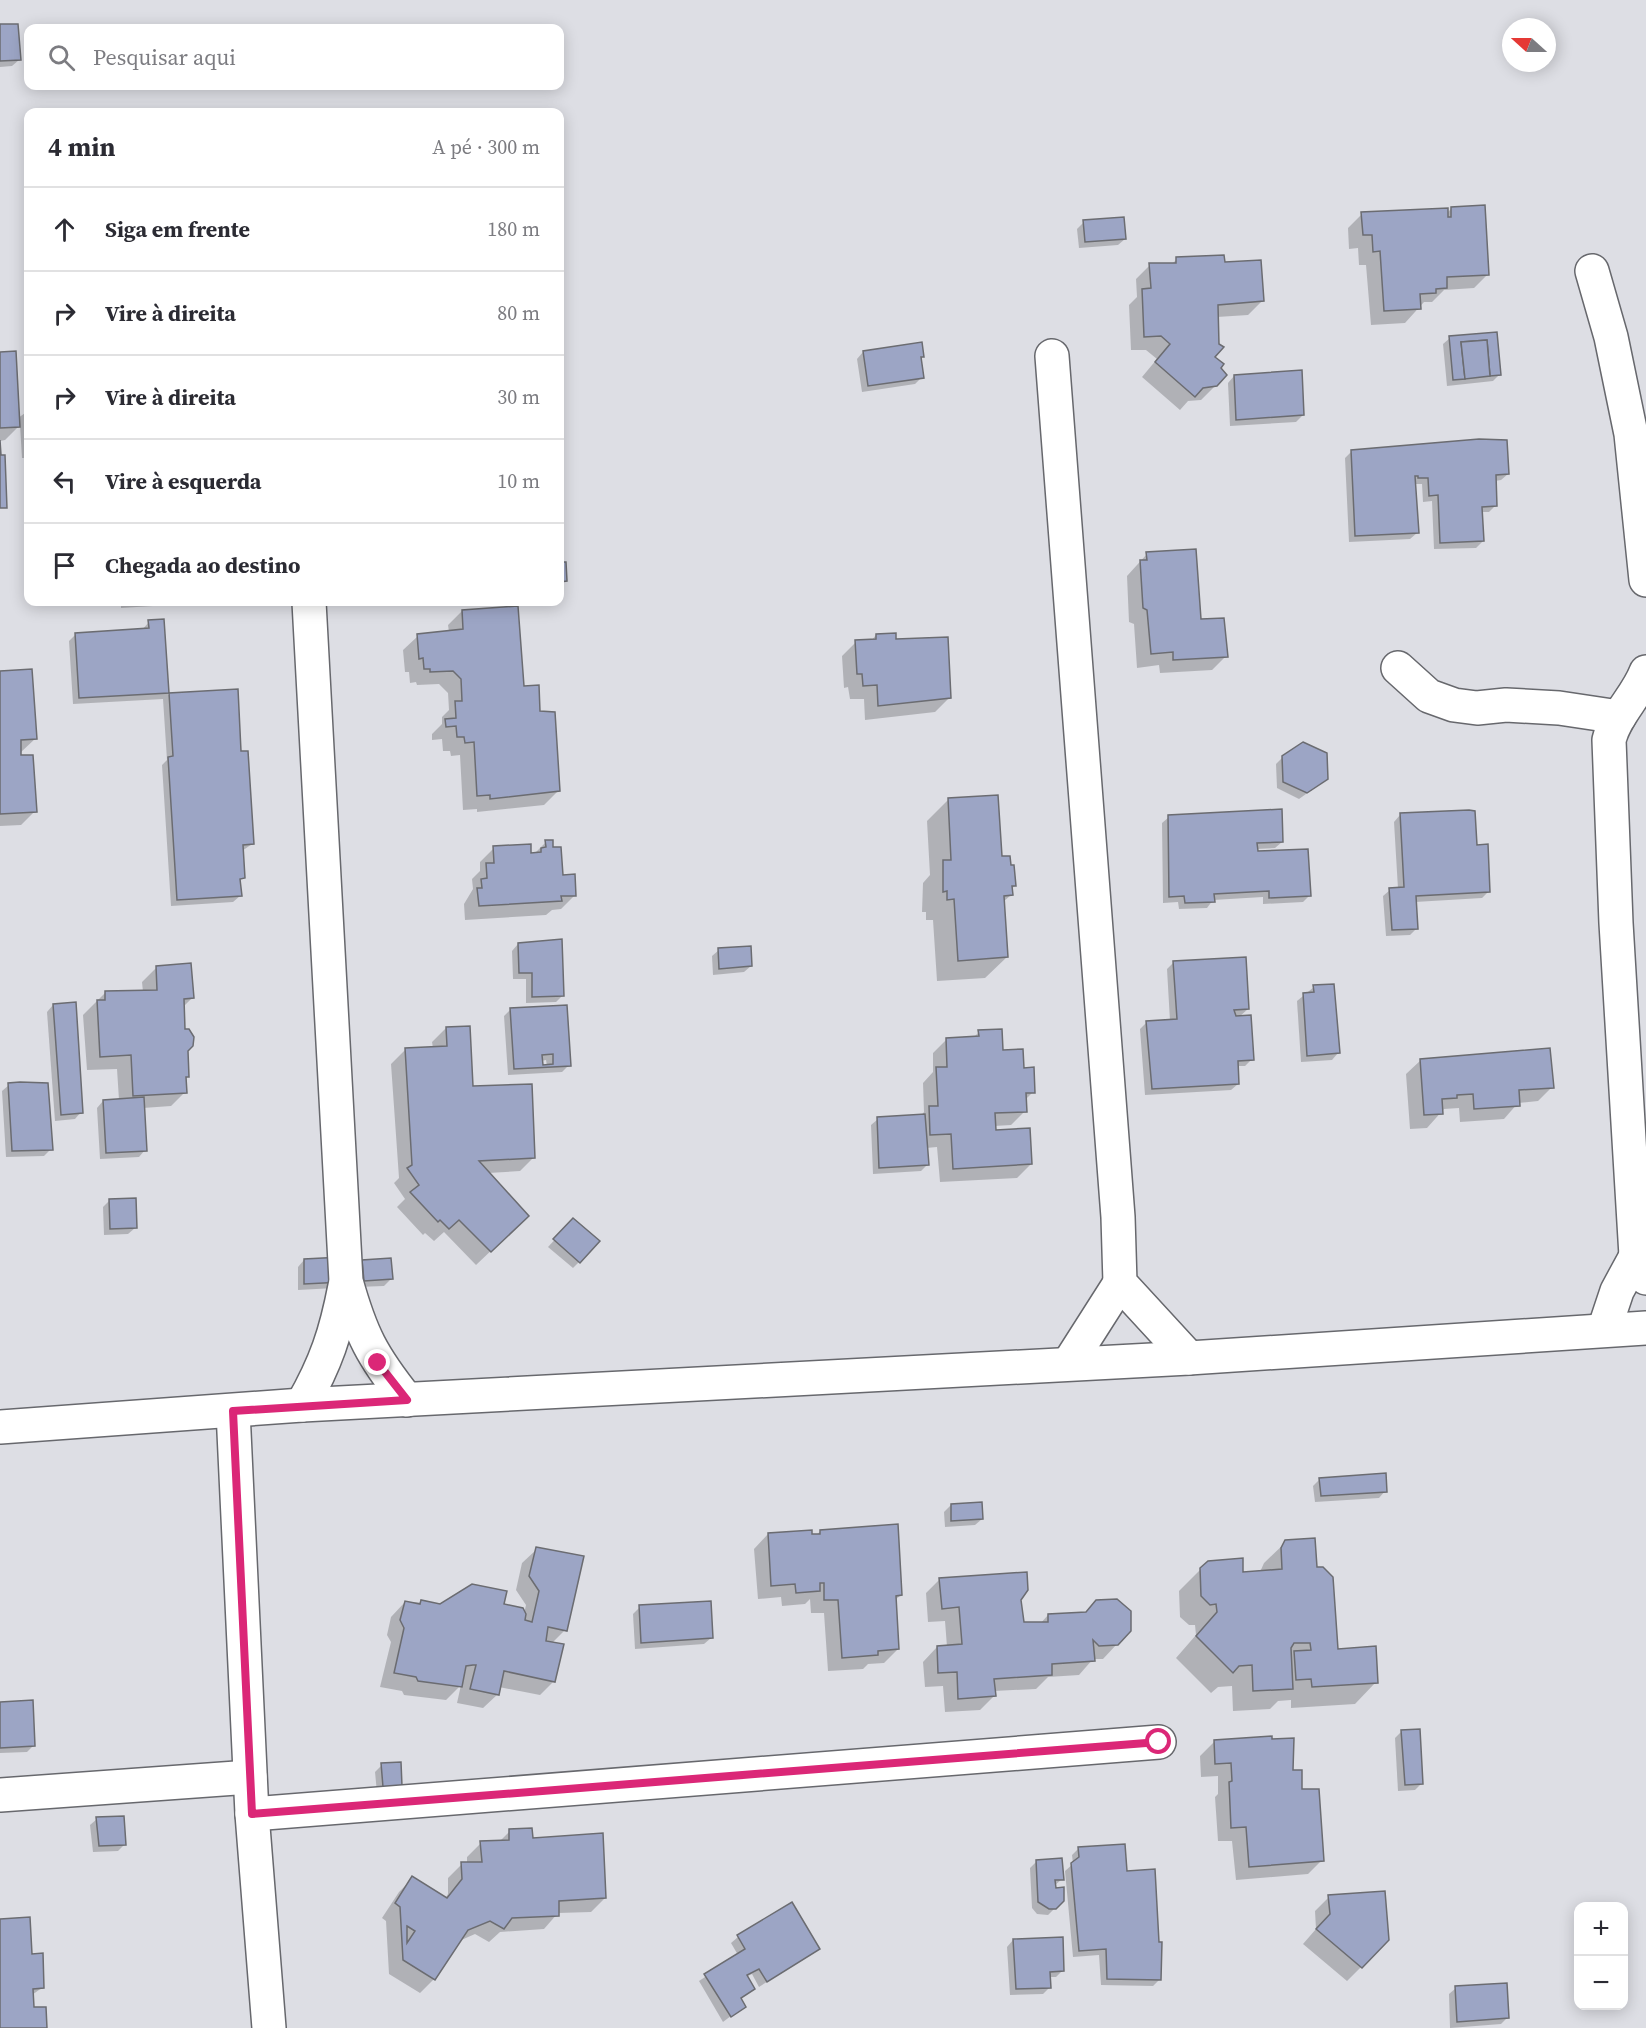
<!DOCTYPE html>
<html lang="pt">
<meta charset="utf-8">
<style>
:root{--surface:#fff;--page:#f7f7f7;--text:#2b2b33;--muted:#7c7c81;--line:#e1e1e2}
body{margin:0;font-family:"Source Serif 4",serif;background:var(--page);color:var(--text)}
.controls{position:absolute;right:18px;bottom:18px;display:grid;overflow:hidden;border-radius:12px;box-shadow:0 3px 15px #0003}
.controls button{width:54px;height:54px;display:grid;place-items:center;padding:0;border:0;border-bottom:2px solid var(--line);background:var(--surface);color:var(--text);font:30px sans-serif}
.compass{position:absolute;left:1502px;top:18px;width:54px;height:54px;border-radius:50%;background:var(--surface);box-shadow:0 3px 15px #0003;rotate:291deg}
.stop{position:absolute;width:18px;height:18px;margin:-14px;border:4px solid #db2777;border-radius:50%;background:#fff}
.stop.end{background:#db2777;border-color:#fff;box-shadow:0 2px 6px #0008}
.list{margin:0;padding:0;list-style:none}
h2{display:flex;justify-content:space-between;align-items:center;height:78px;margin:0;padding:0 24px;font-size:26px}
h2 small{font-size:20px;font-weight:400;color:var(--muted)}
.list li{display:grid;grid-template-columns:39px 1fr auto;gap:18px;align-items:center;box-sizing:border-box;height:84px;padding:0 24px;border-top:2px solid var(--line)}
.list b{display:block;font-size:22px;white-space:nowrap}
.list em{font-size:20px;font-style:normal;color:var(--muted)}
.icon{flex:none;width:33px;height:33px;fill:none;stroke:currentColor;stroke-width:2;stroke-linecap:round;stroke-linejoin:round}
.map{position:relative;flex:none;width:1646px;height:2028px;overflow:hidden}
.search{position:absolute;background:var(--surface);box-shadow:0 3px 15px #0003;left:24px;top:24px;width:540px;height:66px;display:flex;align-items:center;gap:15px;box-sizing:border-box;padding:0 21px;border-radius:12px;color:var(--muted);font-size:22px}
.panel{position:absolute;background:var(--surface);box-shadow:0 3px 15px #0003;left:24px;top:108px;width:540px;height:498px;border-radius:12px}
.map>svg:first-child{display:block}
.shadow{fill:#0003;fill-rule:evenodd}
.building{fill:#9ca5c5;stroke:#6b6c71;stroke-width:1.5;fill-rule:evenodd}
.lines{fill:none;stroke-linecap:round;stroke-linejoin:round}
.street-casing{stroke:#67686d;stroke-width:36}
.secondary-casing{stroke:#67686d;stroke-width:36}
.street{stroke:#fff;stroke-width:33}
.secondary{stroke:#fff;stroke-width:33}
.route{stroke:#db2777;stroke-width:8}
</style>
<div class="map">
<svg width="1646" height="2028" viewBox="0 0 1646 2028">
<rect width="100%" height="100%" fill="#dddee4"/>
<!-- shadow -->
<g class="shadow">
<polygon points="0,26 19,60 12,66 0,67"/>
<polygon points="1451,209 1488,274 1474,288 1444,290 1432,302 1424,302 1405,323 1371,325 1366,265 1359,265 1358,248 1349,249 1348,228 1362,214 1447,213"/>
<polygon points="1084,222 1125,239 1118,245 1079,248 1077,229"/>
<polygon points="1177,259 1223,263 1262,301 1248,315 1217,317 1213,357 1216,385 1201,400 1188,401 1180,410 1142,377 1157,359 1146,350 1131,350 1129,305 1137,297 1136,279 1150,265 1171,265"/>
<polygon points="1450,338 1500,374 1493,381 1447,386 1443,344"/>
<polygon points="863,352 923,356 919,359 922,377 915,384 862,392 857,359"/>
<polygon points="0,354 18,418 28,411 28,458 22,458 20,425 5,440 0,441"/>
<polygon points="1234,376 1303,415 1296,422 1230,426 1228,383"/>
<polygon points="1506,441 1508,474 1501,480 1495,481 1496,505 1489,512 1481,512 1483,541 1476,548 1434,549 1432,501 1423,502 1422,484 1414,484 1417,533 1410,539 1349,542 1345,458 1352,451 1419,447 1422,444"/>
<polygon points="1147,554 1226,656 1212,670 1160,673 1159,665 1137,668 1134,624 1129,622 1127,576"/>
<polygon points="560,563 564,564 565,581 560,587"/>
<polygon points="121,602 217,602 121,608"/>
<polygon points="462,611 539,713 558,791 544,805 477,812 477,809 463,810 460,755 451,756 450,751 443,751 442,739 432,740 432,734 442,724 442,717 449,710 448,693 439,684 417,685 416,682 410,683 409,672 405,672 403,650 418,636 449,632 448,625"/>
<polygon points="163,621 168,695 237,691 240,753 252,844 242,851 243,877 239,882 240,896 233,902 171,906 162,765 167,760 163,699 73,704 69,641 76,634 142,630 149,622"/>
<polygon points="876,635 895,641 949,698 935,712 865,720 864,699 850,699 848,687 844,688 842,656 856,642 871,641"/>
<polygon points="0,673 36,738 20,753 35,811 21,825 0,826"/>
<polygon points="1283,757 1327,779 1299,799 1277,788 1276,764"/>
<polygon points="948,800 1001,858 1015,886 1011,889 1011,895 1003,902 1007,957 985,978 937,981 933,920 926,920 926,912 922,912 923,883 930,875 927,821"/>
<polygon points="1400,815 1475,846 1489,891 1482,898 1415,902 1417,928 1410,935 1386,936 1383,896 1390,890 1398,889 1394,822"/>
<polygon points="1169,817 1282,842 1275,848 1256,849 1256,853 1309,896 1303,902 1263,904 1263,897 1213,900 1207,908 1179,909 1178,902 1163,903 1162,823"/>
<polygon points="546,842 552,849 561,876 575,895 561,909 552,910 546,915 465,920 464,904 473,889 472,879 480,871 480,862 494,848 534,854"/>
<polygon points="518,944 562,996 556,1002 526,1003 526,979 513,979 512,951"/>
<polygon points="719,950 751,966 744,972 713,975 712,956"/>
<polygon points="1173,963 1248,1009 1239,1017 1252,1059 1245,1066 1237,1066 1238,1084 1231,1090 1145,1095 1140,1029 1147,1022 1170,1021 1167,969"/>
<polygon points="156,968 192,998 183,1007 188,1076 184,1079 185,1092 171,1106 143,1108 145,1150 139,1157 100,1159 97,1108 103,1101 119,1100 117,1069 87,1070 83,1015 106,992 143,992 142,982"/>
<polygon points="1314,987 1338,1053 1332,1060 1301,1062 1297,1001"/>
<polygon points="53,1005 81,1112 75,1119 55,1121 47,1012"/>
<path d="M511,1009l58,56 -7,7 -54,3 -4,-59zM546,1060l1,6h-6v-5z"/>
<polygon points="446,1028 471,1088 534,1157 520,1171 488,1173 513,1230 476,1265 444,1232 434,1241 425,1233 423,1235 397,1207 405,1199 394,1183 399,1178 391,1064 405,1050 433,1048 432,1042"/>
<polygon points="979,1032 1023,1069 1033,1092 1025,1100 1025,1111 1011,1125 994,1126 995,1131 1031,1164 1017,1178 940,1182 937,1147 926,1148 927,1165 921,1171 873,1174 871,1125 878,1119 921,1116 924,1112 923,1083 933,1072 933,1053 947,1039 973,1038"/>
<polygon points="1421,1060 1552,1087 1538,1101 1518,1103 1504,1119 1460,1122 1459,1108 1444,1109 1427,1128 1410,1129 1406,1074"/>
<polygon points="9,1085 51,1149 44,1156 6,1157 2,1091"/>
<polygon points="110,1200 135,1228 128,1234 104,1235 103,1207"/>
<polygon points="573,1220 579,1262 573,1268 548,1247"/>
<polygon points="341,1258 335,1288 298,1290 298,1267 304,1260"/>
<polygon points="363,1262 391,1279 384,1286 357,1287 356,1268"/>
<polygon points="1320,1479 1385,1491 1379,1498 1315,1502 1313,1486"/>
<polygon points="951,1505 982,1519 975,1525 945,1527 944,1512"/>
<polygon points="821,1531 901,1595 895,1600 898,1649 884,1663 868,1664 863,1669 828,1671 824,1613 811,1613 810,1599 805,1604 782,1606 781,1597 758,1599 754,1549 768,1534 816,1535"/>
<polygon points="1286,1542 1316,1568 1336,1650 1376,1682 1355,1704 1291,1708 1291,1700 1278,1701 1270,1709 1233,1711 1232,1686 1218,1687 1211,1693 1176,1658 1196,1635 1195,1625 1189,1625 1180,1617 1179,1591 1201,1569 1241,1574 1260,1572 1264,1563"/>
<polygon points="537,1549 565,1630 552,1643 554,1681 540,1695 499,1687 498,1694 483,1708 457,1703 461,1685 446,1700 404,1695 402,1691 380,1687 391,1642 387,1635 391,1617 405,1602 503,1605 524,1614 526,1605 516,1590 522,1563"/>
<polygon points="940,1579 1020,1600 1020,1619 1026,1625 1040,1624 1048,1615 1117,1644 1103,1659 1093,1659 1079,1675 1048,1677 1036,1689 994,1691 994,1696 980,1710 945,1712 943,1686 925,1687 923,1662 937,1647 947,1647 945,1621 928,1622 926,1593"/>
<polygon points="640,1607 711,1638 704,1644 635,1649 633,1614"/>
<polygon points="0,1704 34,1745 27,1752 0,1753"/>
<polygon points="1402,1731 1422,1783 1415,1790 1398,1791 1395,1738"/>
<polygon points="1214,1742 1291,1771 1301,1791 1322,1860 1308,1874 1236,1880 1232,1841 1218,1841 1215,1797 1218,1794 1218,1776 1201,1777 1200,1756"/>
<polygon points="382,1765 401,1785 377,1793 375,1772"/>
<polygon points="97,1819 125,1844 118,1851 93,1852 90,1825"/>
<polygon points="510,1831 605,1898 591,1912 558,1913 544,1929 500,1932 489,1942 475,1934 459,1941 434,1979 420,1993 389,1974 386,1921 382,1918 399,1892 413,1878 445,1899 448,1894 448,1878 462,1864 467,1863 467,1857 481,1843 499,1842"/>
<polygon points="1079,1848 1125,1872 1160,1979 1153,1986 1101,1985 1099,1955 1073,1957 1065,1871 1073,1864 1072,1855"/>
<polygon points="1037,1861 1062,1879 1054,1886 1062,1901 1048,1915 1037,1914 1032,1908 1030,1868"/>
<polygon points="1329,1897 1361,1967 1347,1981 1303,1944 1316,1929 1315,1911"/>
<polygon points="792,1904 819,1948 759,1987 752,1974 746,1977 753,1989 740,1999 744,2006 723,2022 699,1981 738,1955 731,1943 738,1937"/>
<polygon points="0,1920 31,1955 43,1987 32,1995 33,2009 46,2028 0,2028"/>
<polygon points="1013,1940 1063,1970 1056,1977 1049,1977 1050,1987 1043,1994 1010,1995 1007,1947"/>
<polygon points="1456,1988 1508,2017 1501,2024 1450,2028 1449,1994"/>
</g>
<!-- building -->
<g class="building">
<polygon points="0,24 18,24 21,60 0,61"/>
<polygon points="1485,205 1489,275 1447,277 1447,288 1436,289 1436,293 1420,294 1421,309 1384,311 1380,251 1373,252 1372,235 1363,235 1361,212 1448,208 1448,217 1451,217 1451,207"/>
<polygon points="1124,217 1126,239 1085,242 1083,220"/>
<polygon points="1224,255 1225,262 1261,260 1264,301 1218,305 1219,344 1224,347 1215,357 1224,364 1221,368 1227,375 1217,386 1203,388 1195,397 1155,362 1170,344 1161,336 1144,337 1142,289 1151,288 1149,263 1176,263 1176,257"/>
<polygon points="1497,332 1501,375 1490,376 1487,340 1461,342 1465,379 1453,380 1449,336"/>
<polygon points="1487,340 1490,376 1465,379 1461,342"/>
<polygon points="922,342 924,357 921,357 924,378 868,386 863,351"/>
<polygon points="16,351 20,427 0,428 0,352"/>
<polygon points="1302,370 1304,415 1236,420 1234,375"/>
<polygon points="25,409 28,409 28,452"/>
<polygon points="1479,439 1507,440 1509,474 1496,475 1497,506 1482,507 1484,541 1440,543 1438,495 1429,496 1428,478 1418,478 1418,476 1415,476 1419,533 1355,536 1351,450"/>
<polygon points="0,440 1,455 5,455 7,508 0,508"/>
<polygon points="562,547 561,562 566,562 567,581 560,582 560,548"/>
<polygon points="1196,549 1201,619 1224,618 1228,657 1173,660 1173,652 1151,654 1147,610 1143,608 1140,560 1147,560 1146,552"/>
<polygon points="518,606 524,686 539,685 540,711 555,712 560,791 490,799 490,795 477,796 474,742 465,743 464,737 457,737 456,726 446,727 445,719 456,718 455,701 462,701 461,679 453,671 430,672 430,669 424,669 423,658 419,659 417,634 463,629 462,610"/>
<polygon points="164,619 169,693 79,698 75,633 149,628 148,620"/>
<polygon points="896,633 896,639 948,637 951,698 878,706 877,685 863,686 862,674 857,674 855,640 876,639 876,634"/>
<polygon points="32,669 37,739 21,740 21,755 33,755 37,812 0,814 0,671"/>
<polygon points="238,689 241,751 248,751 254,844 243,845 245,878 240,879 242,896 177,900 168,757 173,756 169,693"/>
<polygon points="1303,742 1327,753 1328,779 1307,793 1283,782 1282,756"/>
<polygon points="998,795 1002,856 1010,856 1011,865 1014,865 1016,886 1012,886 1013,895 1004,896 1008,957 958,961 954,899 947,900 947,891 943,892 943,860 951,860 948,798"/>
<polygon points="1282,809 1283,842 1257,843 1258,851 1308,849 1311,896 1269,898 1269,891 1214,894 1215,902 1185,903 1184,896 1169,897 1168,815"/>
<polygon points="1469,810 1475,811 1477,845 1488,844 1490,892 1416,896 1418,929 1392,930 1389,888 1404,887 1400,813"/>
<polygon points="545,840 553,840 553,847 561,847 563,875 575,874 576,896 561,896 562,901 479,906 477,888 482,888 481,879 487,878 486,863 494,863 493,846 531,844 531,853 541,852 541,848 546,847"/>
<polygon points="562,939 564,996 532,997 532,973 519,973 518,943"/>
<polygon points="751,946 752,966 719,969 718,948"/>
<polygon points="1246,957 1249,1009 1234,1010 1236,1016 1251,1015 1254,1060 1238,1061 1239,1084 1152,1089 1146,1021 1177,1019 1173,961"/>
<polygon points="191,963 194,998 184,999 185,1029 189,1029 194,1037 193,1046 188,1051 189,1077 186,1077 187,1093 133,1096 131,1055 100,1057 97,1000 105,1000 105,991 157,990 156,966"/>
<polygon points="1334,984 1340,1053 1307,1056 1303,993 1314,992 1313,985"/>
<polygon points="76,1002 83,1113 61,1115 53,1004"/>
<path d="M567,1005l4,61 -57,3 -4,-61zM553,1054v10l-10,1 -1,-10z"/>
<polygon points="470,1026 473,1086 532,1084 535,1158 479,1161 529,1216 491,1252 459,1220 449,1229 440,1220 438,1222 410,1192 419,1185 407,1168 412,1165 405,1048 447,1046 446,1027"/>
<polygon points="1002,1029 1003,1050 1023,1049 1024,1068 1034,1067 1035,1093 1026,1093 1027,1112 995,1113 996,1130 1030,1128 1032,1164 953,1169 951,1134 930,1135 929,1106 938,1106 936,1067 947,1067 946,1038 979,1036 978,1030"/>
<polygon points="1550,1048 1554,1088 1519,1090 1520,1106 1474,1109 1473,1094 1457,1095 1457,1098 1442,1099 1443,1114 1424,1115 1420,1059"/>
<polygon points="20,1082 48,1083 53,1150 12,1151 8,1083"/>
<polygon points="144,1097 147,1151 106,1153 103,1100"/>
<polygon points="925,1114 929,1165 879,1168 877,1117"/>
<polygon points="136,1198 137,1228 110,1229 109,1199"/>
<polygon points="573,1218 600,1241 580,1263 553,1239"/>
<polygon points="342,1257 343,1282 304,1284 304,1259"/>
<polygon points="391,1258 393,1279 364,1281 362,1260"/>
<polygon points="1386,1473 1387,1492 1321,1496 1319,1478"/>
<polygon points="982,1502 983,1519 951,1521 951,1504"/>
<polygon points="898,1524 902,1595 896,1596 899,1649 878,1651 878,1655 842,1658 838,1600 824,1600 824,1583 820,1583 820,1591 796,1593 795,1584 771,1586 768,1533 812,1530 812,1534 820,1534 820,1530"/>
<polygon points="1315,1538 1317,1567 1323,1567 1333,1577 1338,1649 1376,1646 1378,1683 1312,1687 1311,1679 1296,1680 1294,1651 1311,1650 1310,1643 1294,1643 1291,1648 1293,1689 1253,1691 1252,1665 1239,1666 1233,1673 1196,1636 1217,1612 1216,1604 1210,1605 1201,1596 1200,1568 1208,1561 1243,1558 1243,1572 1282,1569 1281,1548 1285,1540"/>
<polygon points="536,1547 584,1556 567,1631 548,1627 546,1641 564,1644 555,1682 504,1671 499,1695 470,1689 476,1665 473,1665 466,1666 462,1687 418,1681 416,1677 394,1673 404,1628 400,1620 405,1601 420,1604 421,1600 440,1604 472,1584 507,1591 504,1604 523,1608 526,1614 525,1620 532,1622 539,1591 529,1576"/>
<polygon points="1027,1572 1028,1590 1021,1600 1024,1622 1048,1622 1048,1614 1086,1612 1096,1600 1117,1599 1131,1611 1131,1631 1118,1645 1099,1646 1093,1640 1095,1661 1052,1664 1052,1675 994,1679 996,1696 958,1699 957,1672 938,1673 937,1646 962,1644 959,1607 942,1609 939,1578"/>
<polygon points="711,1601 713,1638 641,1643 639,1605"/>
<polygon points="33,1700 35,1746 0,1748 0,1702"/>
<polygon points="1420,1729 1423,1784 1405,1785 1401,1730"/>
<polygon points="1272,1736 1272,1739 1294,1738 1293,1770 1302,1770 1302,1789 1319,1789 1324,1861 1249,1867 1246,1827 1231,1828 1229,1782 1232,1781 1231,1763 1215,1764 1214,1740"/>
<polygon points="401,1762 402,1786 383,1787 381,1763"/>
<polygon points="124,1816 126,1845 99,1846 96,1817"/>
<path d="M532,1828l1,10 70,-5 3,65 -47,3v15l-47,2 -8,11 -14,-8 -22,9 -33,50 -32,-20 -3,-53 -5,-4 17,-27 35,22 15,-19 -1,-17h21l-2,-21 29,-1v-11zM407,1926l8,5 -8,12z"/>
<polygon points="1125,1844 1127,1871 1155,1869 1159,1942 1162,1942 1161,1980 1107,1979 1106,1949 1079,1951 1071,1863 1079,1857 1078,1847"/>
<polygon points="1062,1858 1064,1880 1055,1880 1056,1888 1064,1887 1064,1901 1056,1909 1049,1909 1038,1902 1036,1860"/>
<polygon points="1385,1891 1389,1940 1362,1968 1316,1929 1330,1914 1328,1895"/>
<polygon points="792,1902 820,1949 767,1982 759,1969 747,1975 755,1989 741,1998 746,2007 731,2017 704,1974 745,1949 737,1935"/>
<polygon points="30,1917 32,1954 43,1953 44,1988 33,1989 34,2007 46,2007 47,2028 0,2028 0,1919"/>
<polygon points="1063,1937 1064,1971 1050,1972 1051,1988 1016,1989 1013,1939"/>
<polygon points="1507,1983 1509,2018 1457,2022 1455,1986"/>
</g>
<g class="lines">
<!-- street casing -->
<g class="street-casing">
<g id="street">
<polyline points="1592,271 1611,337 1631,434 1646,580"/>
<polyline points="1052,356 1118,1217 1120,1283 1189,1358"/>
<path d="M309,602l37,679c15,54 26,75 61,119"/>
<polyline points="1398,668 1429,696 1454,705 1477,708 1506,705 1559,708 1619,717"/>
<path d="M1646,672c-9,24 -31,43 -37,68l7,183 20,333 10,22"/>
<polyline points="1604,1330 1617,1291 1636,1256"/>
<polyline points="1069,1363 1120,1283"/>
<path d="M302,1405c24,-42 34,-72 43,-119"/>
<polyline points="0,1795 250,1777"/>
<polyline points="252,1814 1159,1742"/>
</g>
</g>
<!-- secondary casing -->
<g class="secondary-casing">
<g id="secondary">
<polyline points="233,1411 252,1814 269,2028"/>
<polyline points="0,1427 302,1405 1189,1358 1646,1328"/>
</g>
</g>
<!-- street -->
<use href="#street" class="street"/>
<!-- secondary -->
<use href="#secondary" class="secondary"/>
</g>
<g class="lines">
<!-- route -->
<polyline class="route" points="378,1363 407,1400 233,1411 252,1814 1159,1742"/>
</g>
</svg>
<div class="controls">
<button>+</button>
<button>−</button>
</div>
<svg class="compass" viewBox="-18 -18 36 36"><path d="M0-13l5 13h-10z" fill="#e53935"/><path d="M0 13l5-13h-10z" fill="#7c7c81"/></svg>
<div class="stop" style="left:1159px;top:1742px"></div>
<div class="stop end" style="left:378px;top:1363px"></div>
<div class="search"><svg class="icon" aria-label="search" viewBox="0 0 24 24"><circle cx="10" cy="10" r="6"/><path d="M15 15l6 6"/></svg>Pesquisar aqui</div>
<section class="panel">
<h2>4 min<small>A pé · 300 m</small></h2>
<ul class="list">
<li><svg class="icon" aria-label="ahead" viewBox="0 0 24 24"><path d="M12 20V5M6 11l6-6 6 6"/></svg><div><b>Siga em frente</b></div><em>180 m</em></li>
<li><svg class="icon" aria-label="right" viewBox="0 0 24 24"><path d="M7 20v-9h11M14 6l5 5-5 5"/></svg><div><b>Vire à direita</b></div><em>80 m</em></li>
<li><svg class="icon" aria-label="right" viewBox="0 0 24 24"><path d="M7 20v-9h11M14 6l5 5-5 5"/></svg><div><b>Vire à direita</b></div><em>30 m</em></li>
<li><svg class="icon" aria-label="left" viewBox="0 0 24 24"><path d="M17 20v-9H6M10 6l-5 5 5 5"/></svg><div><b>Vire à esquerda</b></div><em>10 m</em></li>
<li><svg class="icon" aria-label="arrive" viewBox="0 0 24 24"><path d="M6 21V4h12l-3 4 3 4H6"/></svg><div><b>Chegada ao destino</b></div></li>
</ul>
</section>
</div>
